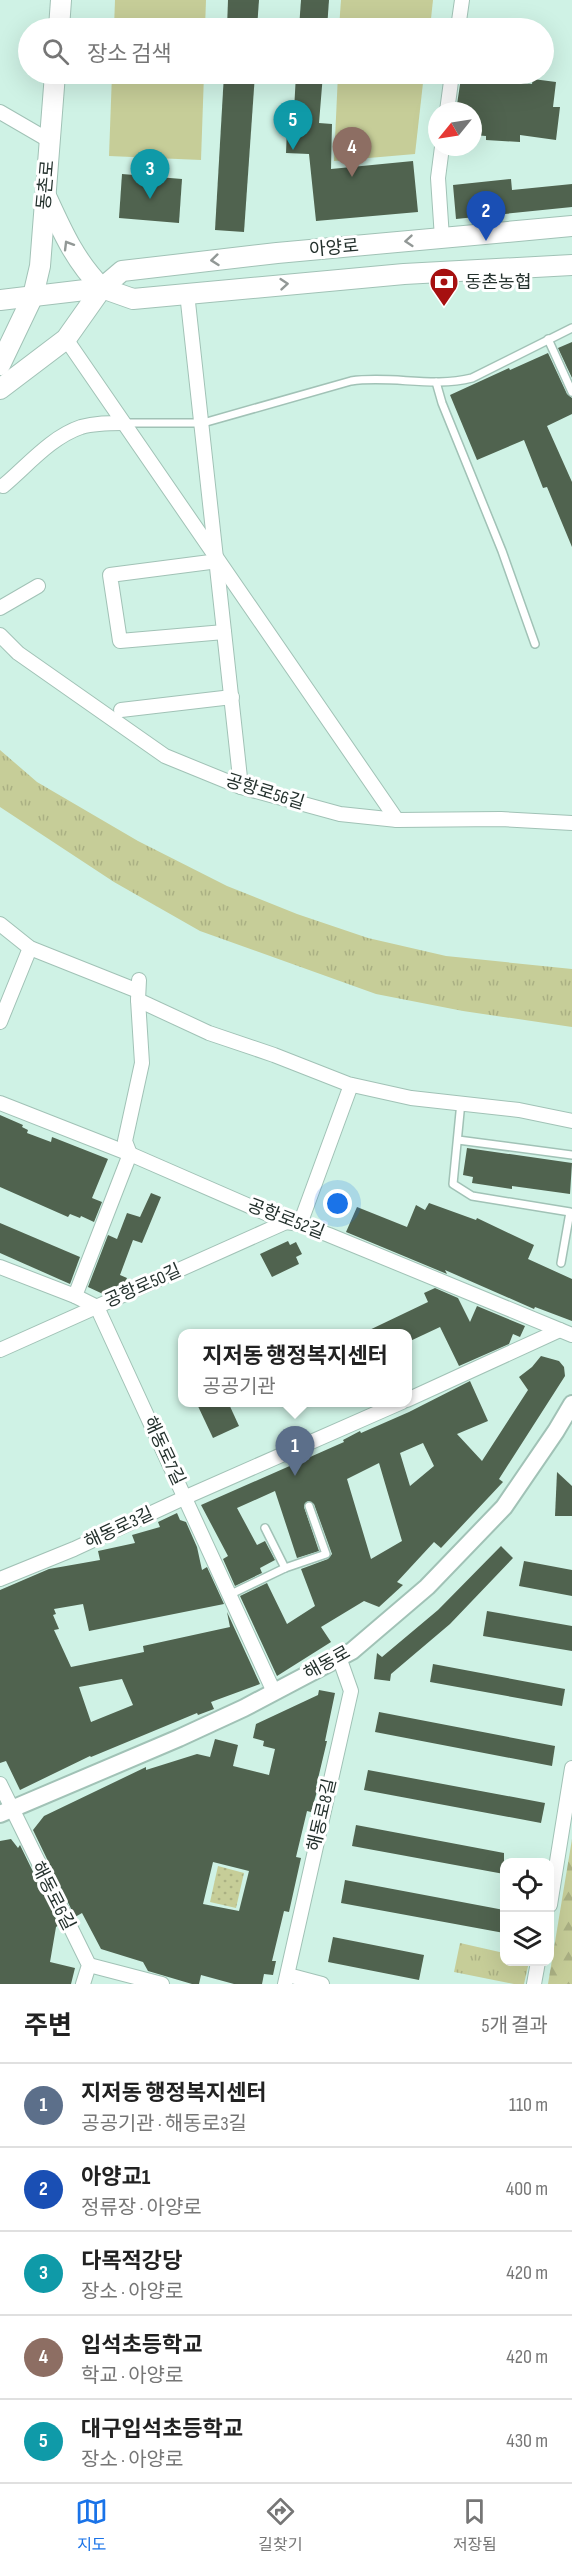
<!DOCTYPE html>
<html lang="ko">
<meta charset="utf-8">
<style>
:root{--surface:#fff;--page:#f2f2f2;--text:#222;--muted:#767676;--line:#e0e0e0;--accent:#1a73e8}
body{margin:0;font-family:"Sofia Sans Condensed","Noto Sans KR",sans-serif;background:var(--page);color:var(--text)}
.controls{position:absolute;right:18px;bottom:18px;display:grid;overflow:hidden;border-radius:12px;box-shadow:0 6px 24px #0002}
.controls button{width:54px;height:54px;display:grid;place-items:center;padding:0;border:0;border-bottom:2px solid var(--line);background:var(--surface);color:var(--text);font:30px sans-serif}
.compass{position:absolute;left:428px;top:102px;width:54px;height:54px;border-radius:50%;background:var(--surface);box-shadow:0 6px 24px #0002;rotate:240deg}
.you{position:absolute;left:338px;top:1204px;width:21px;height:21px;margin:-15px;border:4px solid #fff;border-radius:50%;background:#1a73e8;box-shadow:0 0 0 9px #1a73e833}
.badge{display:grid;place-items:center;width:39px;height:39px;border-radius:50%;background:var(--accent);color:#fff;font-size:20px;font-weight:700}
.pin{position:absolute;translate:-50% -50px;filter:drop-shadow(0 2px 3px #0008)}
.pin::after{content:'';position:absolute;top:32px;width:21px;height:18px;background:inherit;clip-path:polygon(0 0,100% 0,50% 100%)}
.popup{position:absolute;left:178px;top:1329px;width:234px;height:78px;box-sizing:border-box;display:grid;place-content:center;border-radius:12px;background:var(--surface);filter:drop-shadow(0 2px 4px #0005);font-size:20px;white-space:nowrap;color:var(--muted)}
.popup b{font-size:22px;color:var(--text)}
.popup::after{content:'';position:absolute;left:50%;top:100%;margin-left:-12px;border:12px solid transparent;border-top-color:var(--surface)}
.list{margin:0;padding:0;list-style:none}
h2{display:flex;justify-content:space-between;align-items:center;height:78px;margin:0;padding:0 24px;font-size:26px}
h2 small{font-size:20px;font-weight:400;color:var(--muted)}
.list li{display:grid;grid-template-columns:39px 1fr auto;gap:18px;align-items:center;box-sizing:border-box;height:84px;padding:0 24px;border-top:2px solid var(--line)}
.list b{display:block;font-size:22px;white-space:nowrap}
.list p{margin:0;font-size:20px;white-space:nowrap;color:var(--muted)}
.list em{font-size:20px;font-style:normal;color:var(--muted)}
.icon{flex:none;width:33px;height:33px;fill:none;stroke:currentColor;stroke-width:2;stroke-linecap:round;stroke-linejoin:round}
.map{position:relative;flex:none;width:572px;height:1984px;overflow:hidden}
.search{position:absolute;background:var(--surface);box-shadow:0 6px 24px #0002;left:18px;right:18px;top:18px;height:66px;display:flex;align-items:center;gap:15px;box-sizing:border-box;padding:0 21px;border-radius:33px;color:var(--muted);font-size:22px}
.sheet{height:498px;background:var(--surface)}
nav{display:flex;justify-content:space-around;align-items:center;box-sizing:border-box;height:84px;border-top:2px solid var(--line);background:var(--surface);font-size:16px;color:var(--muted)}
nav a{display:grid;justify-items:center;gap:3px}
nav .on{color:var(--accent)}
.map>svg:first-child{display:block}
.grass{fill:url(#grass-dots)}
.forest{fill:url(#forest-firs)}
.park{fill:url(#park-tufts)}
.pitch{fill:#c6cd98}
.building{fill:#50634f;fill-rule:evenodd}
.lines{fill:none;stroke-linecap:round;stroke-linejoin:round}
.service-casing{stroke:#a1c2b6;stroke-width:10}
.minor-casing{stroke:#a1c2b6;stroke-width:16}
.tertiary-casing{stroke:#a1c2b6;stroke-width:20}
.secondary-casing{stroke:#a1c2b6;stroke-width:22}
.service{stroke:#fff;stroke-width:7}
.minor{stroke:#fff;stroke-width:14}
.tertiary{stroke:#fff;stroke-width:16}
.secondary{stroke:#fff;stroke-width:20}
.oneway{stroke:#929896}
.labels{text-anchor:middle;dominant-baseline:central;stroke-width:6;stroke-linejoin:round;paint-order:stroke}
.street-label{font-size:18px;fill:#24312d;stroke:#fff}
.poi-label{font-size:18px;fill:#24312d;stroke:#fff;text-anchor:start}
</style>
<div class="map">
<svg width="572" height="1984" viewBox="0 0 572 1984">
<defs>
<pattern id="grass-dots" width="8" height="8" patternUnits="userSpaceOnUse" patternTransform="scale(1.5)"><rect width="8" height="8" fill="#c6cd98"/><path d="M2 2h.1M6 6h.1" fill="none" stroke="#aab083" stroke-width="1.8" stroke-linecap="round"/></pattern>
<pattern id="forest-firs" width="22" height="20" patternUnits="userSpaceOnUse" patternTransform="scale(1.5)"><rect width="22" height="20" fill="#c6cd98"/><path d="M5 1l3.5 6h-7zM16 11l3.5 6h-7z" fill="#aab083"/></pattern>
<pattern id="park-tufts" width="24" height="20" patternUnits="userSpaceOnUse" patternTransform="scale(1.5)"><rect width="24" height="20" fill="#c6cd98"/><path d="M3 7l-1-3M5 7V3M7 7l1-3M15 17l-1-3M17 17v-4M19 17l1-3" fill="none" stroke="#aab083"/></pattern>
</defs>
<rect width="100%" height="100%" fill="#cff2e5"/>
<!-- grass -->
<polygon class="grass" points="218,1866 244,1873 236,1908 210,1902"/>
<!-- forest -->
<polygon class="forest" points="572,1839 572,1984 548,1984"/>
<!-- park -->
<g class="park">
<polygon points="0,750 37,782 138,841 227,886 297,914 368,938 446,956 572,969 572,1027 463,1011 376,994 200,931 114,882 0,807"/>
<polygon points="460,1943 504,1953 504,1962 529,1962 524,1984 514,1984 454,1972"/>
</g>
<!-- pitch -->
<g class="pitch">
<polygon points="115,0 206,0 205,28 114,28"/>
<polygon points="341,0 433,0 430,28 339,28"/>
<polygon points="112,74 204,74 201,160 109,156"/>
<polygon points="338,74 424,74 415,154 334,161"/>
</g>
<!-- building -->
<g class="building">
<polygon points="228,0 259,0 257,28 227,28"/>
<polygon points="301,0 329,0 327,28 299,28"/>
<polygon points="224,74 255,74 244,232 215,230"/>
<polygon points="296,74 323,74 319,123 332,124 331,169 413,161 418,212 316,221 309,154 286,153 287,129 293,129"/>
<polygon points="461,78 532,84 533,79 556,82 553,107 560,107 556,140 520,135 520,142 486,140 486,136 473,135 473,111 456,111"/>
<polygon points="122,174 182,179 179,223 119,218"/>
<polygon points="511,179 512,190 572,184 572,207 456,219 453,185"/>
<polygon points="572,342 572,378 558,348"/>
<polygon points="548,353 567,394 572,398 572,414 547,426 572,482 572,547 547,487 543,488 524,440 477,460 450,395 509,368 510,370"/>
<polygon points="0,1115 23,1125 22,1127 28,1130 27,1133 51,1142 52,1137 108,1159 92,1198 102,1202 94,1222 81,1216 80,1218 70,1214 68,1217 0,1187"/>
<polygon points="467,1148 572,1163 570,1194 512,1186 512,1189 472,1183 473,1177 463,1175"/>
<polygon points="151,1193 161,1197 142,1243 133,1240 120,1275 127,1278 124,1285 103,1294 88,1287 108,1235 117,1239 127,1213 140,1217"/>
<polygon points="429,1203 476,1220 477,1218 534,1245 528,1259 572,1279 572,1321 535,1307 534,1309 445,1270 447,1274 346,1232 357,1207 407,1227 416,1205 425,1210"/>
<polygon points="0,1223 80,1257 70,1284 0,1253"/>
<polygon points="288,1241 290,1245 296,1242 302,1254 296,1257 299,1264 272,1277 260,1254"/>
<polygon points="435,1288 458,1298 470,1322 477,1306 525,1326 520,1337 513,1334 509,1344 459,1366 440,1327 408,1342 408,1334 361,1334 428,1302 424,1293"/>
<path d="M541,1356l18,5 5,6 1,9 -66,103 4,3 -62,66 -7,-6 -37,40 6,3 -24,22 -15,-6 -43,26 10,15 -54,34 -37,-80 27,-13 20,41 28,-18 -14,-37 27,-10 4,-5 -18,-50 -6,-3 -4,6 15,44 -22,7 -22,-67 -38,17 20,37 8,-4 10,19 -15,8 2,5 -27,13 -12,-27 5,-3 -27,-51 143,-63 -1,-2 17,-9 1,2 48,-21 61,-31 18,40 -31,13 25,27 46,-71 -9,-13 13,-10zM423,1443l11,23 -24,20 -10,-33zM379,1463l23,78 -31,18 -24,-80z"/>
<polygon points="196,1402 228,1402 239,1426 213,1438"/>
<polygon points="557,1472 572,1486 572,1516 555,1516"/>
<path d="M177,1513l3,7 6,2 11,25 5,23 5,-3 17,37 -135,27 -6,-27 -29,5 2,5 -3,1 6,14 -5,1 17,37 73,-15 -1,-6 87,-19 -3,-15 33,72 -49,18 3,7 -16,6 -1,-2 -106,44 -1,-1 -70,34 -14,-29 -6,2v-173l49,-21 51,-9 -2,-9 37,-8 -3,-8 28,-8 -2,-5zM122,1679l11,26 -42,17 -12,-35z"/>
<polygon points="501,1546 513,1558 450,1624 391,1674 390,1681 374,1679 377,1653 382,1657 438,1610"/>
<polygon points="524,1561 572,1570 572,1596 519,1586"/>
<polygon points="487,1611 572,1626 572,1651 483,1636"/>
<polygon points="433,1664 565,1689 562,1706 430,1682"/>
<path d="M319,1690l16,3 -10,48h2l-11,46 2,1 -7,24 -4,-1 -11,46 5,1 -12,54 -5,-1 -12,50h4l-3,14 -9,-1 -2,10h-28l-33,-9 -2,9h-7l-44,-13 -5,-9 -42,-13 -19,-36 -7,4 -42,-87 11,-14 102,-49v3l51,-16 13,3 5,-18 23,6 -5,21 36,9 6,-26 -12,-3 1,-5 -11,-3 3,-14 62,-29zM213,1862l36,9 -10,40 -36,-7z"/>
<polygon points="379,1712 555,1746 552,1766 375,1732"/>
<polygon points="368,1770 545,1803 541,1823 364,1790"/>
<polygon points="356,1825 504,1853 504,1874 352,1846"/>
<polygon points="11,1839 18,1848 20,1845 59,1925 56,1927 50,1962 75,1968 71,1984 0,1984 0,1841"/>
<polygon points="345,1880 504,1910 504,1933 341,1903"/>
<polygon points="333,1937 424,1955 419,1980 328,1962"/>
</g>
<g class="lines">
<!-- service casing -->
<g class="service-casing">
<g id="service">
<polyline points="548,339 572,392"/>
<polyline points="436,382 442,403 502,551 535,644"/>
<path d="M125,423h78l148,-42c40,-6 81,7 121,-3l100,-50"/>
<polyline points="461,1102 453,1184 472,1196 570,1212 561,1263"/>
<polyline points="458,1140 572,1155"/>
<polyline points="265,1528 285,1568"/>
<polyline points="229,1595 285,1568 326,1554 309,1506"/>
</g>
</g>
<!-- minor casing -->
<g class="minor-casing">
<g id="minor">
<polyline points="458,28 462,0"/>
<polyline points="447,111 452,74"/>
<polyline points="0,112 50,141"/>
<polyline points="442,147 438,178 442,238"/>
<polyline points="187,293 241,787"/>
<polyline points="66,339 397,820"/>
<path d="M3,486c24,-20 48,-49 78,-59 14,-4 28,-4 42,-4"/>
<polyline points="218,561 110,575 120,641 224,632"/>
<polyline points="0,608 38,586"/>
<polyline points="0,635 18,653 165,756 241,787 340,814 397,820 501,819 572,823"/>
<polyline points="121,710 232,697"/>
<polyline points="0,924 30,948 138,991"/>
<polyline points="138,1000 209,1033 274,1055 348,1084 411,1098 519,1110 572,1121"/>
<polyline points="0,1022 30,948"/>
<polyline points="0,1103 130,1154 286,1222 300,1224 329,1235 572,1335"/>
<polyline points="300,1224 351,1085"/>
<polyline points="0,1267 75,1296 97,1307 274,1692"/>
<polyline points="75,1296 130,1154 125,1141 142,1063 138,1000 139,980"/>
<polyline points="0,1350 286,1222"/>
<polyline points="407,1400 560,1330"/>
<polyline points="0,1579 74,1549 186,1497 402,1402"/>
<polyline points="0,1784 89,1965 83,1984"/>
<polyline points="550,1905 572,1768"/>
<polyline points="89,1965 162,1984"/>
<polyline points="288,1975 322,1984"/>
<polyline points="285,1984 351,1691 339,1657"/>
<polyline points="534,1984 538,1962"/>
</g>
</g>
<!-- tertiary casing -->
<g class="tertiary-casing">
<polyline id="tertiary" points="0,1814 179,1738 244,1708 352,1651 427,1587 504,1507 556,1431 572,1404"/>
</g>
<!-- secondary casing -->
<g class="secondary-casing">
<g id="secondary">
<polyline points="59,28 61,0"/>
<path d="M46,196c16,35 29,65 56,92"/>
<polyline points="0,300 102,288 133,299 404,274 572,265"/>
<polyline points="0,365 33,296 40,266 55,74"/>
<polyline points="0,389 66,339 102,288 122,271 277,253 572,226"/>
</g>
</g>
<!-- service -->
<use href="#service" class="service"/>
<!-- minor -->
<use href="#minor" class="minor"/>
<!-- tertiary -->
<use href="#tertiary" class="tertiary"/>
<!-- secondary -->
<use href="#secondary" class="secondary"/>
</g>
<!-- one-way arrows -->
<defs><path id="oneway-chevron" d="M-2-3.5L2.5 0L-2 3.5" fill="none" stroke-width="1.6" stroke-linecap="round" stroke-linejoin="round" transform="scale(1.5)"/></defs>
<g class="oneway">
<use href="#oneway-chevron" transform="translate(409 241) rotate(175)"/>
<use href="#oneway-chevron" transform="translate(68 245) rotate(-121)"/>
<use href="#oneway-chevron" transform="translate(215 260) rotate(174)"/>
<use href="#oneway-chevron" transform="translate(284 284) rotate(-5)"/>
</g>
<!-- icons -->
<defs>
<g id="bank-pin" transform="scale(1.5)"><path d="M0 17L-7.5 6A9.5 9.5 0 1 1 7.5 6Z" fill="#a61010" stroke="#fff"/><path d="M-6-4H6V4H-6ZM0-2.3a2.3 2.3 0 1 0 0 4.6a2.3 2.3 0 1 0 0-4.6Z" fill="#fff"/></g>
</defs>
<g fill-rule="evenodd">
<use href="#bank-pin" x="444" y="282"/>
</g>
<g class="labels">
<!-- street labels -->
<g class="street-label">
<text transform="translate(46 185) rotate(-85)">동촌로</text>
<text transform="translate(334 248) rotate(-5)">아양로</text>
<text transform="translate(265 792) rotate(17)">공항로56길</text>
<text transform="translate(286 1219) rotate(21)">공항로52길</text>
<text transform="translate(143 1286) rotate(-24)">공항로50길</text>
<text transform="translate(164 1451) rotate(65)">해동로7길</text>
<text transform="translate(119 1528) rotate(-25)">해동로3길</text>
<text transform="translate(327 1663) rotate(-29)">해동로</text>
<text transform="translate(322 1815) rotate(-77)">해동로8길</text>
<text transform="translate(53 1896) rotate(63)">해동로6길</text>
</g>
<!-- poi labels -->
<g class="poi-label">
<text x="465" y="282">동촌농협</text>
</g>
</g>
</svg>
<div class="controls">
<button><svg class="icon" aria-label="locate" viewBox="0 0 24 24"><circle cx="12" cy="12" r="6"/><path d="M12 2v4M12 18v4M2 12h4M18 12h4"/></svg></button>
<button><svg class="icon" aria-label="layers" viewBox="0 0 24 24"><path d="M12 4l9 5-9 5-9-5zM3 14l9 5 9-5"/></svg></button>
</div>
<svg class="compass" viewBox="-18 -18 36 36"><path d="M0-13l5 13h-10z" fill="#e53935"/><path d="M0 13l5-13h-10z" fill="#767676"/></svg>
<div class="you"></div>
<div class="pin badge" style="left:295px;top:1476px;background:#5c6f8a">1</div>
<div class="popup"><b>지저동 행정복지센터</b>공공기관</div>
<div class="pin badge" style="left:486px;top:241px;background:#1a4fb4">2</div>
<div class="pin badge" style="left:150px;top:199px;background:#0f9aa8">3</div>
<div class="pin badge" style="left:352px;top:177px;background:#8d6e63">4</div>
<div class="pin badge" style="left:293px;top:150px;background:#0f9aa8">5</div>
<div class="search"><svg class="icon" aria-label="search" viewBox="0 0 24 24"><circle cx="10" cy="10" r="6"/><path d="M15 15l6 6"/></svg>장소 검색</div>
</div>
<section class="sheet">
<h2>주변<small>5개 결과</small></h2>
<ul class="list">
<li><span class="badge" style="background:#5c6f8a">1</span><div><b>지저동 행정복지센터</b><p>공공기관 · 해동로3길</p></div><em>110 m</em></li>
<li><span class="badge" style="background:#1a4fb4">2</span><div><b>아양교1</b><p>정류장 · 아양로</p></div><em>400 m</em></li>
<li><span class="badge" style="background:#0f9aa8">3</span><div><b>다목적강당</b><p>장소 · 아양로</p></div><em>420 m</em></li>
<li><span class="badge" style="background:#8d6e63">4</span><div><b>입석초등학교</b><p>학교 · 아양로</p></div><em>420 m</em></li>
<li><span class="badge" style="background:#0f9aa8">5</span><div><b>대구입석초등학교</b><p>장소 · 아양로</p></div><em>430 m</em></li>
</ul>
</section>
<nav>
<a class="on"><svg class="icon" aria-label="map" viewBox="0 0 24 24"><path d="M3 6l6-2 6 2 6-2v14l-6 2-6-2-6 2zM9 4v14M15 6v14"/></svg>지도</a>
<a><svg class="icon" aria-label="directions" viewBox="0 0 24 24"><path d="M12 3l9 9-9 9-9-9zM9 14v-3h6M13 9l2 2-2 2"/></svg>길찾기</a>
<a><svg class="icon" aria-label="saved" viewBox="0 0 24 24"><path d="M7 4h10v16l-5-4-5 4z"/></svg>저장됨</a>
</nav>
